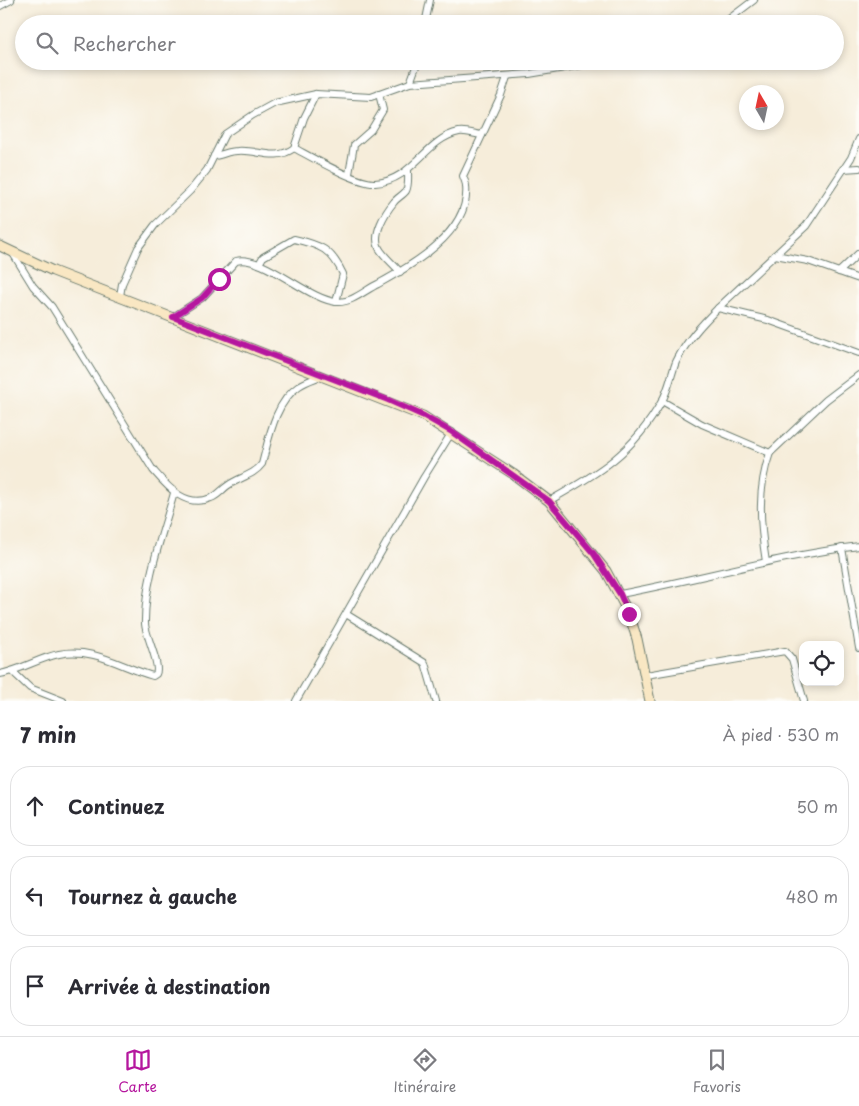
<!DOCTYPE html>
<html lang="fr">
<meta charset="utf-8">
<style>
:root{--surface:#fff;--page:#f2f2f3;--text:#2b2b33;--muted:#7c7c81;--line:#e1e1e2;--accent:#b5179e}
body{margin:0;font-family:"Playpen Sans",sans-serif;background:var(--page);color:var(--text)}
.controls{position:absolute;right:15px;bottom:15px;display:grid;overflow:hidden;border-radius:10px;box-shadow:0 2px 8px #0003}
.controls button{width:45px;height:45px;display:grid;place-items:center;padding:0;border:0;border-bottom:1px solid var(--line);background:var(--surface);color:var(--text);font:25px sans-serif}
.compass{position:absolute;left:739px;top:85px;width:45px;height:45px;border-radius:50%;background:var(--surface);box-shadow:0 2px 8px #0003;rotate:351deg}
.stop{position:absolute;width:15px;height:15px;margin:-11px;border:4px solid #b5179e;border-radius:50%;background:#fff}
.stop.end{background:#b5179e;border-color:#fff;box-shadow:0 1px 5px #0008}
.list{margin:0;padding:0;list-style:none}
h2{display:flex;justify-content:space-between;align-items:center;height:65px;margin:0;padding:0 20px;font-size:21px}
h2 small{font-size:16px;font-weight:400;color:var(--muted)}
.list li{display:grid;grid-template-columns:32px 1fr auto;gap:15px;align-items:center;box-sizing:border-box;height:80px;margin:0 10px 10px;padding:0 10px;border:1px solid var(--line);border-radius:20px}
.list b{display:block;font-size:19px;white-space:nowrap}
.list em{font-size:16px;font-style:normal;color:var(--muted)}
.icon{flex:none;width:28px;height:28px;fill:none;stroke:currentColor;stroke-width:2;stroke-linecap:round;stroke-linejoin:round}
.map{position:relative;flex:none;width:859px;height:701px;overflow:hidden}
.search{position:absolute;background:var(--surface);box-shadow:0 2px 8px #0003;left:15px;right:15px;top:15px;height:55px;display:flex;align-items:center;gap:12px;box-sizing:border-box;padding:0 18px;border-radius:28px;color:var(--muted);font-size:19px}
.sheet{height:335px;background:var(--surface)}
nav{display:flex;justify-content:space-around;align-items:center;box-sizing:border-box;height:70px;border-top:1px solid var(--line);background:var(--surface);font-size:14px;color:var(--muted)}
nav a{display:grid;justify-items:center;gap:2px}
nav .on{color:var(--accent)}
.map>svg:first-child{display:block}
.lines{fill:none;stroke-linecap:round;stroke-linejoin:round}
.street-casing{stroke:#6a7b6e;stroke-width:8}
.secondary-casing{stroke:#6a7b6e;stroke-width:11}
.street{stroke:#fff;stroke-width:6}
.secondary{stroke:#f9e7c3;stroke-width:9}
.route{stroke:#b5179e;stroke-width:6}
</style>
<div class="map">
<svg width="859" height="701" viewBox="0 0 859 701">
<rect width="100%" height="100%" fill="#fdfcf7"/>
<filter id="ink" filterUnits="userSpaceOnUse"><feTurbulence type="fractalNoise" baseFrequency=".02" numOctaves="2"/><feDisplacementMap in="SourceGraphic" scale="10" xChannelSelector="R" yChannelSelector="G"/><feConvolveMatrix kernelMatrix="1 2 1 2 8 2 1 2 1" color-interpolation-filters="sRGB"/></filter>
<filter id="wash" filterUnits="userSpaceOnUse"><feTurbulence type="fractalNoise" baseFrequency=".0096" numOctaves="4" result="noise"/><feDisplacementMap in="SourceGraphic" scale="20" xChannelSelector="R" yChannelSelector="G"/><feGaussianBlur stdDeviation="1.12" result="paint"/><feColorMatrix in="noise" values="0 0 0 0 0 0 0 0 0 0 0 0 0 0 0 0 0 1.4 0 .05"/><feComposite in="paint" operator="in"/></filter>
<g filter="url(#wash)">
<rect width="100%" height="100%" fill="#f6edda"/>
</g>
<g filter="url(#ink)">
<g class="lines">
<!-- street casing -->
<g class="street-casing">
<g id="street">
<polyline points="0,6 11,0"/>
<polyline points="425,24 430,0"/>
<polyline points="719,24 729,19 754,0"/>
<polyline points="410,83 418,61"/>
<path d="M294,148c17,9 63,36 81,35 38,-2 50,-44 84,-51 7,-1 15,2 23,3"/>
<path d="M214,156c8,-1 15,-5 23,-5 21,-2 38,11 57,-3l10,-30 12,-24"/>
<polyline points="843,169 859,168"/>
<polyline points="349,174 354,145 371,130 383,110 379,94"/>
<path d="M12,252l21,34 19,21 101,163c14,16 32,39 58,28 7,-2 12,-10 19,-14 11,-7 24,-9 32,-20 7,-26 13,-62 37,-78 7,-5 15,-7 22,-10"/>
<polyline points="775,255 808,261 859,279"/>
<path d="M259,264l4,-7 31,-18c27,6 37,10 49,35l-7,28"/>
<path d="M400,272c-6,-8 -16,-15 -21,-24 -7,-14 6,-35 15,-46 3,-4 9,-7 12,-11 3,-6 2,-13 2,-20"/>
<polyline points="839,272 859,253"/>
<polyline points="120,296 122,284 138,248 155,225 190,191 207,170 225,134 253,115 275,103 316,94 371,97 410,83 529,74 606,61"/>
<polyline points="718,308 806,226 851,158 859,139"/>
<path d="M173,317l29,-19 34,-37c27,-7 72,39 101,41 15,1 28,-12 41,-18 33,-18 93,-52 88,-98 0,-3 -2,-7 -3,-10l38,-81 6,-18"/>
<path d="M662,401l40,23 68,29c-13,36 -10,71 -4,109"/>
<polyline points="770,453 826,400 859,375"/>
<path d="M549,501c50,-28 84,-48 113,-100 7,-12 9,-26 14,-39 10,-21 26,-38 42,-54l50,12 91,33"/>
<polyline points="842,548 859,648"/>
<path d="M620,594c80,-15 158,-38 239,-48"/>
<polyline points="346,614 425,663 436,701"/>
<polyline points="12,671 30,688 63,701"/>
<path d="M0,674c21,-4 39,-16 59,-20 34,-7 62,13 94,22l3,-2c5,-9 -10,-37 -11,-50 -1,-42 18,-91 29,-131"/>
<polyline points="646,675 785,651 792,659 804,701"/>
<polyline points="296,701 424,477 452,432"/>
</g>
</g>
<!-- secondary casing -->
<g class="secondary-casing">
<polyline id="secondary" points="0,246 53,271 423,416 513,474 549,501 606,571 629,614 637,639 650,701"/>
</g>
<!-- street -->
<use href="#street" class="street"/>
<!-- secondary -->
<use href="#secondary" class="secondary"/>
</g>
</g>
<g class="lines" filter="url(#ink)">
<!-- route -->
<polyline class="route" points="219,279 202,298 173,317 388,400 424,416 452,432 549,501 594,554 620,594 629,614"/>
</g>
</svg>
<div class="controls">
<button><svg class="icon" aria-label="locate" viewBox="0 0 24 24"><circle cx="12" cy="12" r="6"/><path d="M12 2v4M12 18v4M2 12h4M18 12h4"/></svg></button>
</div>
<svg class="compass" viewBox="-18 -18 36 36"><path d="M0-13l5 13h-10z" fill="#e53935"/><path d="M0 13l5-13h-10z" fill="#7c7c81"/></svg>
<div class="stop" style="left:219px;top:279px"></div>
<div class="stop end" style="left:629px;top:614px"></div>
<div class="search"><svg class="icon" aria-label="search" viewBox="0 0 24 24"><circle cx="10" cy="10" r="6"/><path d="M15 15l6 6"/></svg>Rechercher</div>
</div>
<section class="sheet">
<h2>7 min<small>À pied · 530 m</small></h2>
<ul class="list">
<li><svg class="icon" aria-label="ahead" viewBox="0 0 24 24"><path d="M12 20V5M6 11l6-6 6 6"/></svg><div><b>Continuez</b></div><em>50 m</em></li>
<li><svg class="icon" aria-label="left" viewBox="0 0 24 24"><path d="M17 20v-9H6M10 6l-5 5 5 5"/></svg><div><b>Tournez à gauche</b></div><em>480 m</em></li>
<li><svg class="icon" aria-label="arrive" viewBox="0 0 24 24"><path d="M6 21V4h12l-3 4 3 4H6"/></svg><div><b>Arrivée à destination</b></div></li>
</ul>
</section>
<nav>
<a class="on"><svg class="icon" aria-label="map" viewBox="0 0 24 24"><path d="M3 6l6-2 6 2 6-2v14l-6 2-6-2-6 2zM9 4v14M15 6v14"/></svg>Carte</a>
<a><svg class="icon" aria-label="directions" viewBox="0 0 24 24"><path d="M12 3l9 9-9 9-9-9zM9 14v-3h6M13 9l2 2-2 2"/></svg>Itinéraire</a>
<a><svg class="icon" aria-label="saved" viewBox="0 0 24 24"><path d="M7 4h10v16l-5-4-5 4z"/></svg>Favoris</a>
</nav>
